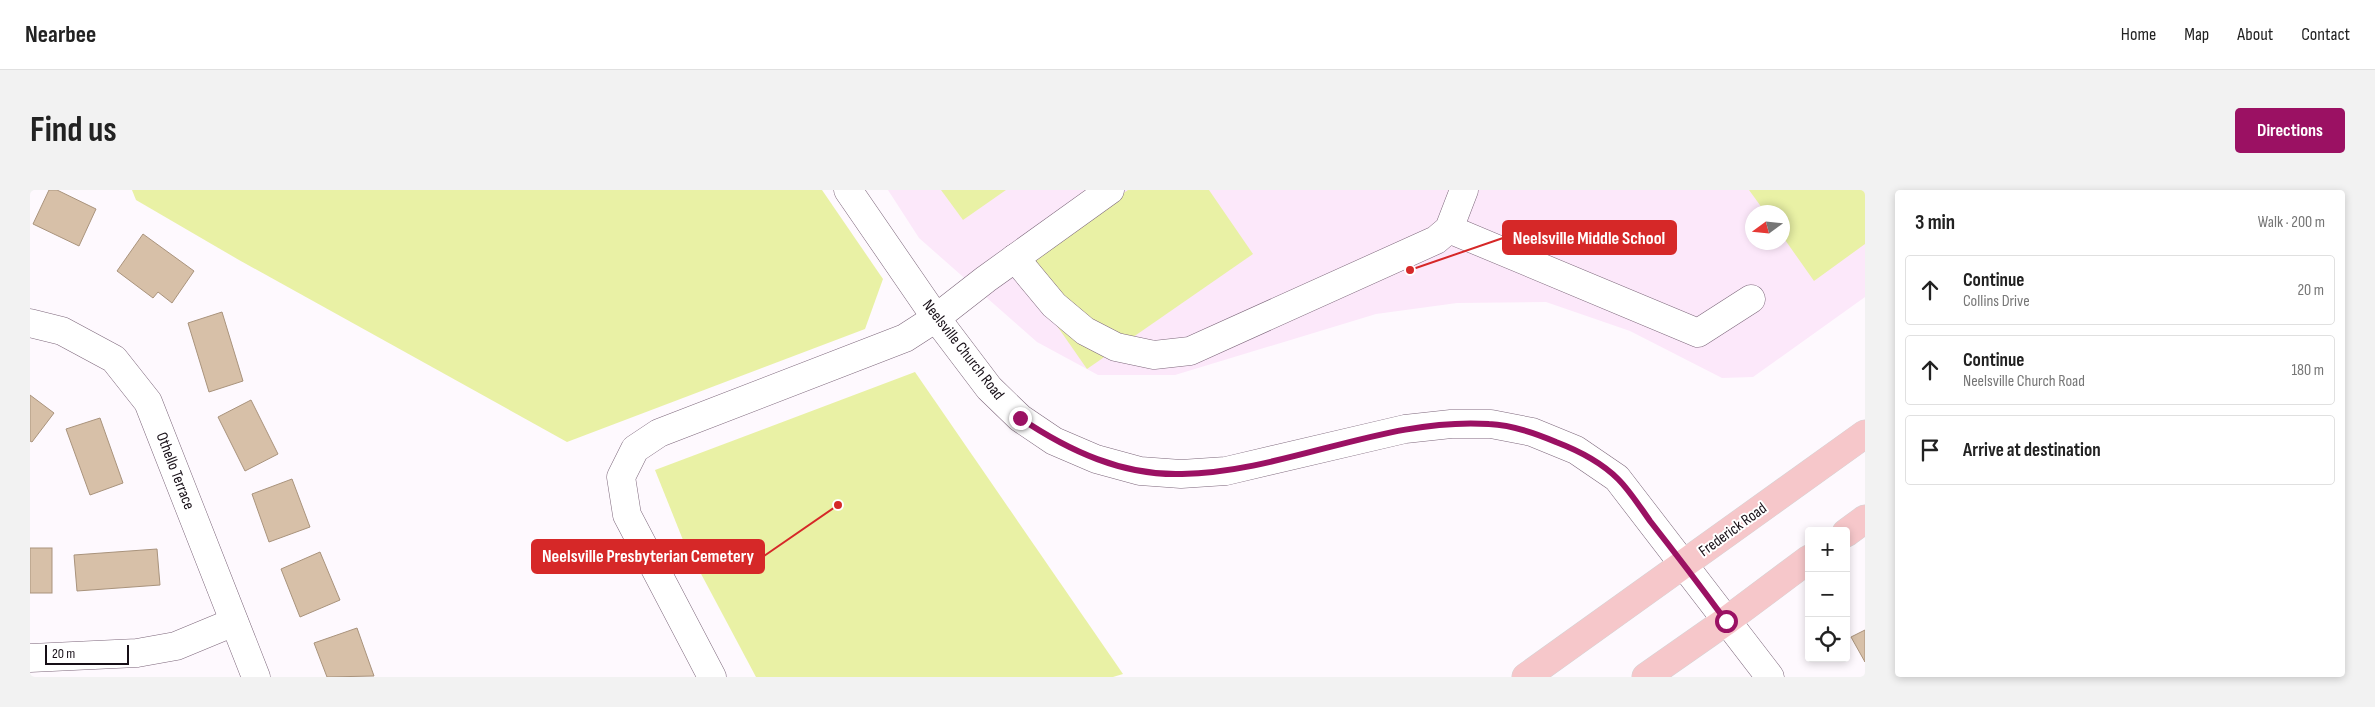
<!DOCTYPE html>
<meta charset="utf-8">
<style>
:root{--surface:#fff;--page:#f2f2f2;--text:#222;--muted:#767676;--line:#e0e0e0;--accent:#9b1163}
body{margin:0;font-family:"Sofia Sans Condensed",sans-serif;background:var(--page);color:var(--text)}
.controls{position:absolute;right:15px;bottom:15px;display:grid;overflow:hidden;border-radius:5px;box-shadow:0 2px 8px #0003}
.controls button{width:45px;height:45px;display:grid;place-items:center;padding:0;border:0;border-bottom:1px solid var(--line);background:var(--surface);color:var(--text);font:25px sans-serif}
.compass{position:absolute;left:1715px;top:15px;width:45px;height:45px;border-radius:50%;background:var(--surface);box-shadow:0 2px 8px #0003;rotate:255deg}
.scale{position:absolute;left:15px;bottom:12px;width:84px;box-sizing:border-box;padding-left:5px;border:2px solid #170f17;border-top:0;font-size:14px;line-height:18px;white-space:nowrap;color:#170f17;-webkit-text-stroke:4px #fff;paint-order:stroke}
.stop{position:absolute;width:15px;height:15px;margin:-11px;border:4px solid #9b1163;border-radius:50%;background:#fff}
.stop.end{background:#9b1163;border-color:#fff;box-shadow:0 1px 5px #0008}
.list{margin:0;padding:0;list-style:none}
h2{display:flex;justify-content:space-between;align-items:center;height:65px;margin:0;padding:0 20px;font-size:21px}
h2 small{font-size:16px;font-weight:400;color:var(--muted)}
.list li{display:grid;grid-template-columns:32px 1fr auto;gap:15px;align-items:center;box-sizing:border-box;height:70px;margin:0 10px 10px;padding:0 10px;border:1px solid var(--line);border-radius:5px}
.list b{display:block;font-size:19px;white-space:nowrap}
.list p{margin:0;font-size:16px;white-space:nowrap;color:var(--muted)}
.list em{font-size:16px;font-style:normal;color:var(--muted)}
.icon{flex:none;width:28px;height:28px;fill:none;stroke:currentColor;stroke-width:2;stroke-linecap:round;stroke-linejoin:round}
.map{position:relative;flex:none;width:1835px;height:487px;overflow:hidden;border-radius:5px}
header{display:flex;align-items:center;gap:30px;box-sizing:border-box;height:70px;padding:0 25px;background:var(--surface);border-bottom:1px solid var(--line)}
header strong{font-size:24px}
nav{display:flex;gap:28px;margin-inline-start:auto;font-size:18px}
.intro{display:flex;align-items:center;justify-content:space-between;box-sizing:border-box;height:120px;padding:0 30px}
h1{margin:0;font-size:35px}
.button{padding:12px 22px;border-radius:5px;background:var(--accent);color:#fff;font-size:18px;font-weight:700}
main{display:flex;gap:30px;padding:0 30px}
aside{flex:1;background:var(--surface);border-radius:5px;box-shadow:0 2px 8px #0003}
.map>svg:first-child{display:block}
.built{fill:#fce8fa;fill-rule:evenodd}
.green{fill:#e9f1a5}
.building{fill:#d7c0a8;stroke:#a9937c}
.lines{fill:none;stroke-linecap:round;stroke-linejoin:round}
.minor-casing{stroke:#7d677b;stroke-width:29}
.major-casing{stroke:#d5d4d5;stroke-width:29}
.minor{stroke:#fff;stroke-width:28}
.major{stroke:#f6c7ca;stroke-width:28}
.route{stroke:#9b1163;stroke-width:6}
.labels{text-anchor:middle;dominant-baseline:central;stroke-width:4;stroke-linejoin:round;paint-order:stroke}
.street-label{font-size:16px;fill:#170f17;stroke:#fff}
.leader{fill:none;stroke:#d62828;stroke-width:2}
.callout-dot{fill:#d62828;stroke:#fff;stroke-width:2}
.callout{fill:#d62828;stroke:#d62828;stroke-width:2}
.callout-label{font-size:18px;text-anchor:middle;font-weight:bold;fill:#fff}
</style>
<header>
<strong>Nearbee</strong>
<nav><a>Home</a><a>Map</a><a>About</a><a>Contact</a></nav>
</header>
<div class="intro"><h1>Find us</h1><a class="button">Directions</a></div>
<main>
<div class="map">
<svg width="1835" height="487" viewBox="0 0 1835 487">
<rect width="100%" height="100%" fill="#fef9fe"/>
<!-- built -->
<path class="built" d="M858,0h977v107l-112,80 -31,1 -92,-47 -84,-29 -89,1 -81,11 -201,61h-77l-61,-33 -118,-104zM1722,22h30v30h-30z"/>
<!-- green -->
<g class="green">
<polygon points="102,0 792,0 853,89 835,139 537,252 209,70 106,10"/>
<polygon points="911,0 976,0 933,30"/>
<polygon points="1098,0 1179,0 1223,64 1057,179 986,77"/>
<polygon points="1719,0 1835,0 1835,54 1784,91 1753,47 1752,22 1735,22"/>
<polygon points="885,182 1093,484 1083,487 726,487 653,350 625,280"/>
</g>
<!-- building -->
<g class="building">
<polygon points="19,0 27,0 66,19 49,56 3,34"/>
<polygon points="113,44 164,81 142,113 128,102 123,108 87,81"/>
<polygon points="192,122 213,191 179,202 158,133"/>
<polygon points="0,205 24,223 2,252 0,251"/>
<polygon points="221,210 248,264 215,281 188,227"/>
<polygon points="70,228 93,293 60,305 36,239"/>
<polygon points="262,289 280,337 239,352 222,304"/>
<rect x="0" y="358" width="22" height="45"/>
<polygon points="127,359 130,395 47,401 44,365"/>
<polygon points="290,362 310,410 270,427 251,379"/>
<polygon points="327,438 344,486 297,487 284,453"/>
<polygon points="1835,440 1835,472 1821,447"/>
</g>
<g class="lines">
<!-- minor casing -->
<g class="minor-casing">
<g id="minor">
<polyline points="818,0 906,128 959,198 990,228 1024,251 1066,269 1110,281 1151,284 1196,281 1375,239 1421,234 1461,234 1502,242 1546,260 1587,288 1740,487"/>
<polyline points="1419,39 1668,143 1721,109"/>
<polyline points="985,68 1024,115 1055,141 1086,157 1124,165 1160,161 1406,50 1419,39 1434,0"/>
<polyline points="0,133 32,141 84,169 118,212 226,487"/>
<polyline points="0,468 107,463 146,456 204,432"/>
<polyline points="682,487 597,325 591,287 605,259 629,243 875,148 906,128 956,89 1080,0"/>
</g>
</g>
<!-- major casing -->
<g class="major-casing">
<g id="major">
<polyline points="1816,343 1835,329"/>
<polyline points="1496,487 1835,244"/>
<polyline points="1616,487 1696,431 1779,369"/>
</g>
</g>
<!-- minor -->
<use href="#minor" class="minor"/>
<!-- major -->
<use href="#major" class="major"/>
</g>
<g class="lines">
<!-- route -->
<path class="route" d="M990,228c49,33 103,58 162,56 104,-2 202,-57 307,-50 23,1 46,9 67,18 21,8 46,21 62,37 12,12 22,28 32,42 26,33 51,66 76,100"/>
</g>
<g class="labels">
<!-- street labels -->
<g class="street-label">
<text transform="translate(933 160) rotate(52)">Neelsville Church Road</text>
<text transform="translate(145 281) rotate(69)">Othello Terrace</text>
<text transform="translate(1703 340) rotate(-36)">Frederick Road</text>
</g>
</g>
<!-- callouts -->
<path class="leader" d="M1380 80L1473 48M808 315L734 366"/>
<g class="callout-dot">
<circle cx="1380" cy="80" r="5"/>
<circle cx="808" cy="315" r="5"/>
</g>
<g class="callout">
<rect x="1473" y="31" width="173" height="33" rx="5"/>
<rect x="502" y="350" width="232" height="33" rx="5"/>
</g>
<g class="callout-label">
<text x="1559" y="54">Neelsville Middle School</text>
<text x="618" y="372">Neelsville Presbyterian Cemetery</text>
</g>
</svg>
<div class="controls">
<button>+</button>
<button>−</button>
<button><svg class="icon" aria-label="locate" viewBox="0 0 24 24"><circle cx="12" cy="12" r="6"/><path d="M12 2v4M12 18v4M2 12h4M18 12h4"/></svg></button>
</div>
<svg class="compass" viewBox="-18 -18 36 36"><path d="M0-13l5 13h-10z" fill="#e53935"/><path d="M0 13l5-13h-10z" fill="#767676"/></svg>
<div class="scale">20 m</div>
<div class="stop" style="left:1696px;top:431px"></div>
<div class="stop end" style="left:990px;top:228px"></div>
</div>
<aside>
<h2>3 min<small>Walk · 200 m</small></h2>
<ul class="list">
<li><svg class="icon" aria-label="ahead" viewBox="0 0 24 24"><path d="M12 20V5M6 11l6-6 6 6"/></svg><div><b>Continue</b><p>Collins Drive</p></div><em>20 m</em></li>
<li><svg class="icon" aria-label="ahead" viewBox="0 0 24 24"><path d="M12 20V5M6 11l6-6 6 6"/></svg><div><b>Continue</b><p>Neelsville Church Road</p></div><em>180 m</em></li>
<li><svg class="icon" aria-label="arrive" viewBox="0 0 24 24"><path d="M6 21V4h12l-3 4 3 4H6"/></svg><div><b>Arrive at destination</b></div></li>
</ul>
</aside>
</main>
